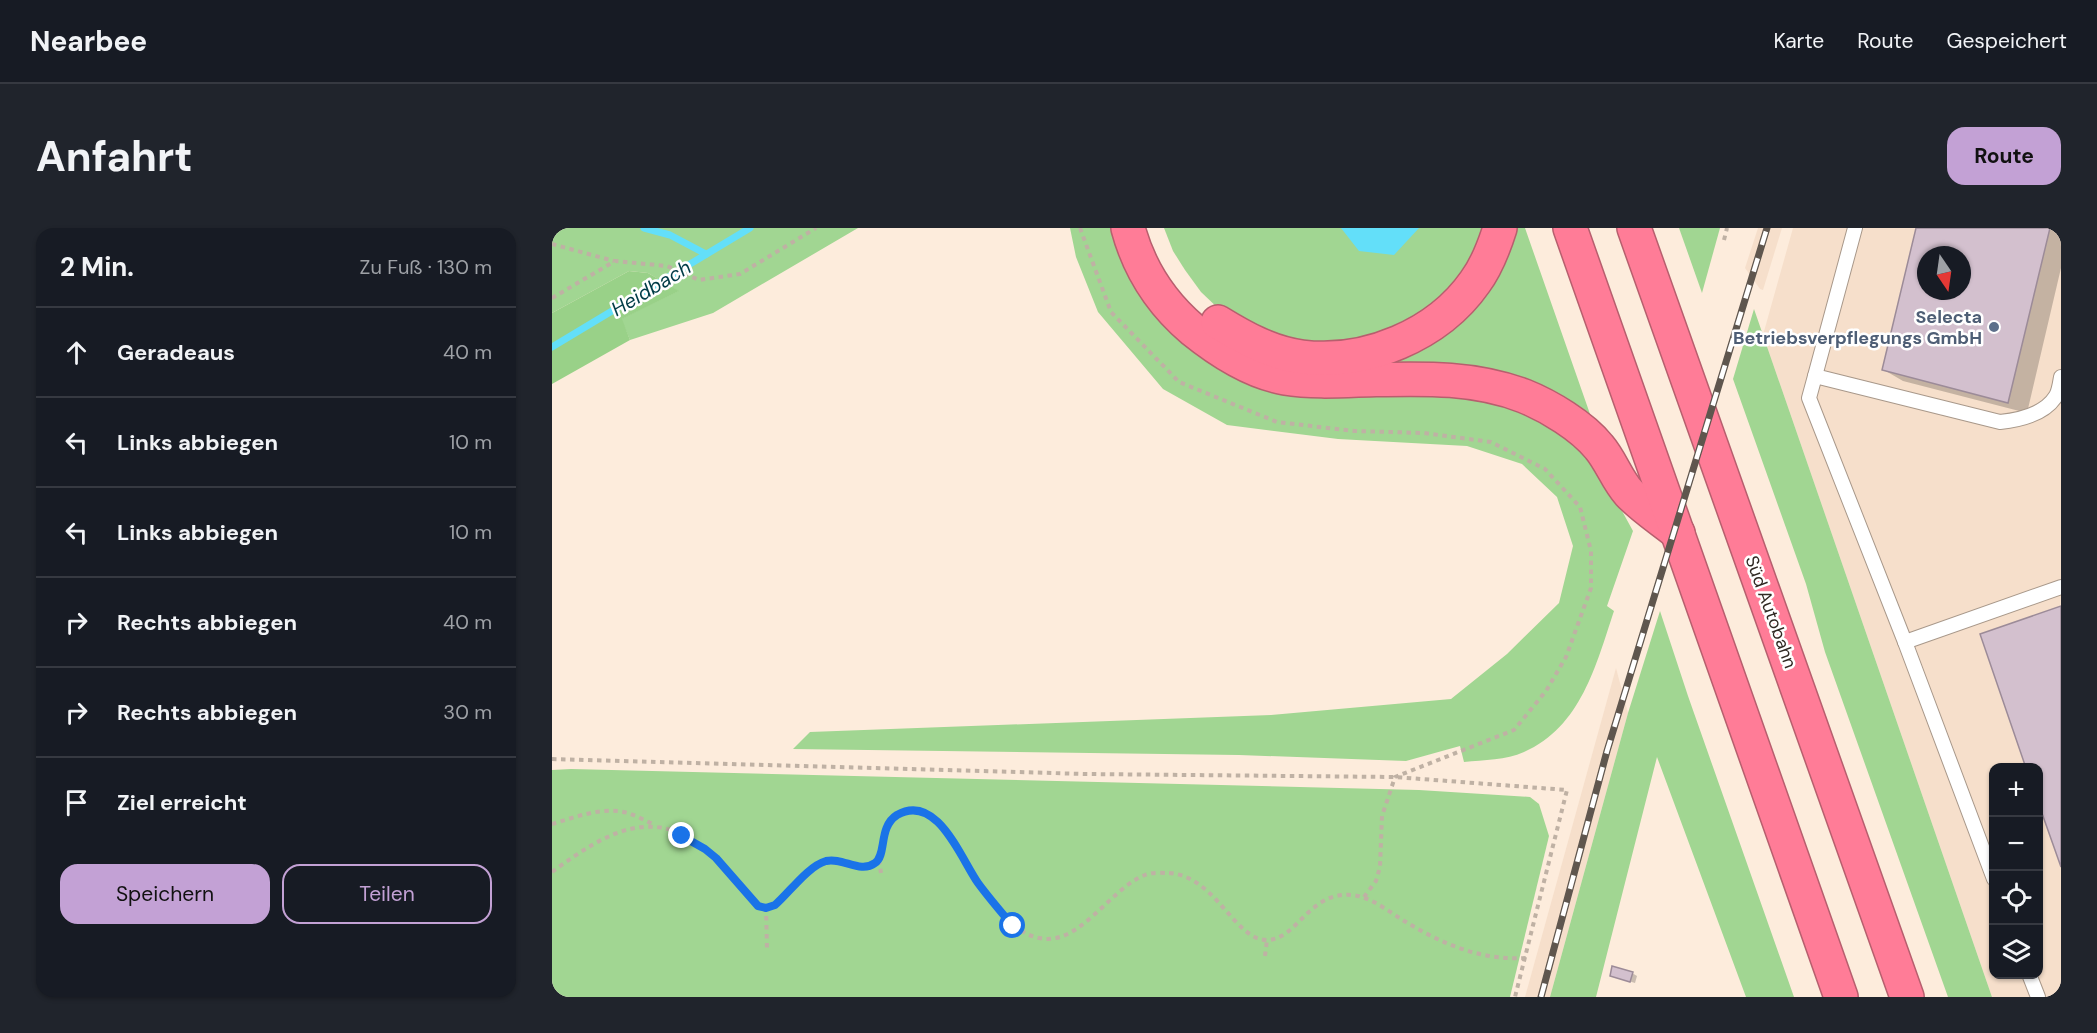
<!DOCTYPE html>
<html lang="de">
<meta charset="utf-8">
<style>
:root{--surface:#171b24;--page:#20242c;--text:#f1f3f6;--muted:#9ea1a6;--line:#363941;--accent:#c3a1d5}
body{margin:0;font-family:"DM Sans",sans-serif;background:var(--page);color:var(--text)}
.controls{position:absolute;right:18px;bottom:18px;display:grid;overflow:hidden;border-radius:12px;box-shadow:0 2px 4px #0004}
.controls button{width:54px;height:54px;display:grid;place-items:center;padding:0;border:0;border-bottom:2px solid var(--line);background:var(--surface);color:var(--text);font:30px sans-serif}
.compass{position:absolute;left:1365px;top:18px;width:54px;height:54px;border-radius:50%;background:var(--surface);box-shadow:0 2px 4px #0004;rotate:167deg}
.stop{position:absolute;width:18px;height:18px;margin:-14px;border:4px solid #1a73e8;border-radius:50%;background:#fff}
.stop.end{background:#1a73e8;border-color:#fff;box-shadow:0 2px 6px #0008}
.list{margin:0;padding:0;list-style:none}
h2{display:flex;justify-content:space-between;align-items:center;height:78px;margin:0;padding:0 24px;font-size:26px}
h2 small{font-size:20px;font-weight:400;color:var(--muted)}
.list li{display:grid;grid-template-columns:39px 1fr auto;gap:18px;align-items:center;box-sizing:border-box;height:90px;padding:0 24px;border-top:2px solid var(--line)}
.list b{display:block;font-size:22px;white-space:nowrap}
.list em{font-size:20px;font-style:normal;color:var(--muted)}
.actions{display:flex;gap:12px;padding:18px 24px}
.actions a{flex:1;padding:14px 0;border:2px solid var(--accent);border-radius:18px;text-align:center;font-size:21px;color:var(--accent)}
.actions .main{background:var(--accent);color:#111}
.icon{flex:none;width:33px;height:33px;fill:none;stroke:currentColor;stroke-width:2;stroke-linecap:round;stroke-linejoin:round}
.map{position:relative;flex:none;width:1509px;height:769px;overflow:hidden;border-radius:18px}
header{display:flex;align-items:center;gap:36px;box-sizing:border-box;height:84px;padding:0 30px;background:var(--surface);border-bottom:2px solid var(--line)}
header strong{font-size:28px}
nav{display:flex;gap:33px;margin-inline-start:auto;font-size:21px}
.intro{display:flex;align-items:center;justify-content:space-between;box-sizing:border-box;height:144px;padding:0 36px}
h1{margin:0;font-size:42px}
.button{padding:15px 27px;border-radius:18px;background:var(--accent);color:#111;font-size:21px;font-weight:700}
main{display:flex;gap:36px;padding:0 36px}
aside{flex:1;background:var(--surface);border-radius:18px;box-shadow:0 2px 4px #0004}
.map>svg:first-child{display:block}
.built{fill:#f6dfcb;fill-rule:evenodd}
.green{fill:#a1d692}
.forest{fill:#99d188}
.water{fill:#63dff9}
.shadow{fill:#0003;fill-rule:evenodd}
.lines{fill:none;stroke-linecap:round;stroke-linejoin:round}
.stream{stroke:#63dff9;stroke-width:7}
.building{fill:#d3c0ce;stroke:#9c8b98;stroke-width:1.5;fill-rule:evenodd}
.service-casing{stroke:#a8988a;stroke-width:16}
.motorway-casing{stroke:#b75f6e;stroke-width:36}
.path{stroke:#bfb1a4;stroke-width:4;stroke-dasharray:4.5 4.5;stroke-linecap:butt}
.service{stroke:#fff;stroke-width:14}
.motorway{stroke:#ff7c97;stroke-width:33}
.rail-casing{stroke:#5f564e;stroke-width:7}
.rail{stroke:#fff;stroke-width:4.5;stroke-dasharray:14;stroke-linecap:butt}
.route{stroke:#1a73e8;stroke-width:8}
.service-dot{fill:#5c6f8a;stroke:#fff;stroke-width:2}
.labels{text-anchor:middle;dominant-baseline:central;stroke-width:5;stroke-linejoin:round;paint-order:stroke}
.service-label{font-size:18px;font-weight:bold;fill:#4e5e75;stroke:#fff;text-anchor:end}
.street-label{font-size:18px;fill:#302923;stroke:#fff}
.water-label{font-size:20px;font-style:italic;fill:#003c47;stroke:#fff}
</style>
<header>
<strong>Nearbee</strong>
<nav><a>Karte</a><a>Route</a><a>Gespeichert</a></nav>
</header>
<div class="intro"><h1>Anfahrt</h1><a class="button">Route</a></div>
<main>
<aside>
<h2>2 Min.<small>Zu Fuß · 130 m</small></h2>
<ul class="list">
<li><svg class="icon" aria-label="ahead" viewBox="0 0 24 24"><path d="M12 20V5M6 11l6-6 6 6"/></svg><div><b>Geradeaus</b></div><em>40 m</em></li>
<li><svg class="icon" aria-label="left" viewBox="0 0 24 24"><path d="M17 20v-9H6M10 6l-5 5 5 5"/></svg><div><b>Links abbiegen</b></div><em>10 m</em></li>
<li><svg class="icon" aria-label="left" viewBox="0 0 24 24"><path d="M17 20v-9H6M10 6l-5 5 5 5"/></svg><div><b>Links abbiegen</b></div><em>10 m</em></li>
<li><svg class="icon" aria-label="right" viewBox="0 0 24 24"><path d="M7 20v-9h11M14 6l5 5-5 5"/></svg><div><b>Rechts abbiegen</b></div><em>40 m</em></li>
<li><svg class="icon" aria-label="right" viewBox="0 0 24 24"><path d="M7 20v-9h11M14 6l5 5-5 5"/></svg><div><b>Rechts abbiegen</b></div><em>30 m</em></li>
<li><svg class="icon" aria-label="arrive" viewBox="0 0 24 24"><path d="M6 21V4h12l-3 4 3 4H6"/></svg><div><b>Ziel erreicht</b></div></li>
</ul>
<div class="actions"><a class="main">Speichern</a><a>Teilen</a></div>
</aside>
<div class="map">
<svg width="1509" height="769" viewBox="0 0 1509 769">
<rect width="100%" height="100%" fill="#fdecdc"/>
<!-- built -->
<g class="built">
<polygon points="1206,0 1230,0 1211,62 1208,61 1193,40"/>
<path d="M1241,0h268v769h-69l-229,-662zM1374,27h36v36h-36zM1442,540h44v206h-44z"/>
<polygon points="1064,440 1076,485 998,769 973,769"/>
</g>
<!-- green -->
<g class="green">
<polygon points="0,0 306,0 161,85 78,112 69,91 126,63 96,45 77,43 0,85"/>
<path d="M518,0h45l35,76 301,87 51,11 38,17 35,25 24,25 34,62 -26,75 7,5c-18,54 -33,116 -90,141 -18,8 -40,8 -60,10l-4,-16 -54,15 -167,-6 -446,-6 17,-17 461,-17 180,-16 56,-45 52,-51 14,-57 -16,-49 -35,-33 -55,-18 -129,-7 -111,-14 -64,-36 -65,-77 -22,-55z"/>
<polygon points="612,0 931,0 923,23 910,48 888,75 839,106 752,118 669,83 649,64 633,42 621,23"/>
<polygon points="961,0 973,0 1045,206 1032,192 809,139 846,129"/>
<polygon points="1127,0 1168,0 1150,65"/>
<polygon points="1202,81 1211,107 1440,769 1396,769 1273,424 1254,356 1181,151"/>
<polygon points="1108,383 1136,468 1242,769 1194,769 1105,529 1044,769 998,769 1076,485"/>
<polygon points="19,541 867,562 978,569 987,576 997,608 958,769 0,769 0,542"/>
</g>
<!-- forest -->
<polygon class="forest" points="77,43 96,45 127,63 70,91 78,112 0,156 0,85"/>
<!-- water -->
<polygon class="water" points="789,0 867,0 842,27 807,23"/>
<!-- shadow -->
<g class="shadow">
<path d="M1366,0h143v40l-34,145 -124,-32 -19,-11zM1374,27h36v36h-36z"/>
<polygon points="1080,745 1085,748 1083,755 1060,748"/>
</g>
<g class="lines">
<!-- stream -->
<g class="stream">
<polyline points="92,0 118,7 154,26"/>
<polyline points="0,119 198,0"/>
</g>
</g>
<!-- building -->
<g class="building">
<path d="M1364,0h134l-42,175 -126,-33zM1374,27h36v36h-36z"/>
<polygon points="1509,378 1509,639 1486,574 1486,540 1474,540 1428,406"/>
<polygon points="1060,738 1081,744 1078,754 1058,748"/>
</g>
<g class="lines">
<!-- service casing -->
<g class="service-casing">
<g id="service">
<path d="M1303,0l-40,148 185,46c19,-2 45,-8 56,-26 3,-5 4,-13 5,-19"/>
<polyline points="1263,148 1257,170 1353,414 1509,359"/>
<polyline points="1353,414 1442,651"/>
<polyline points="1477,746 1486,769"/>
</g>
</g>
<!-- motorway casing -->
<g class="motorway-casing">
<g id="motorway">
<path d="M576,0c11,41 32,74 65,102 26,21 58,42 92,48 24,4 49,3 73,2 56,-1 112,-5 166,16 25,10 58,30 75,51 12,14 18,33 30,46 14,15 33,27 49,40"/>
<polyline points="1018,0 1289,769"/>
<polyline points="1082,0 1355,769"/>
<path d="M666,94c26,16 53,31 84,35 64,8 136,-22 173,-75 12,-16 19,-35 25,-54"/>
</g>
</g>
<!-- path -->
<g class="path">
<polyline points="528,0 559,84 627,154 725,194 802,203 872,205 939,214 993,241 1028,279 1039,323 1039,360 1014,429 994,463 962,502 843,549 830,588 828,639 824,653 812,669"/>
<polyline points="1172,12 1175,0"/>
<polyline points="0,16 62,33"/>
<polyline points="0,70 63,33 115,38 147,52 188,46 264,0"/>
<polyline points="0,531 535,546 843,549 1015,562 963,769"/>
<path d="M0,596c24,-7 51,-18 76,-11 9,3 18,8 27,12"/>
<polyline points="327,632 329,645"/>
<path d="M0,644c56,-41 104,-70 163,-15 16,15 28,33 43,49l8,1 9,-2c13,-11 36,-42 53,-44 16,-2 31,12 46,3 14,-9 4,-38 24,-49 13,-7 27,-5 39,5 9,8 14,20 21,31 17,29 46,80 81,87 41,9 71,-50 106,-63 7,-3 17,-2 24,-2 47,3 65,67 98,67 30,0 42,-49 85,-45 20,2 37,17 54,27 36,22 77,39 120,36"/>
<polyline points="214,679 215,721"/>
<polyline points="713,728 715,712"/>
</g>
<!-- service -->
<use href="#service" class="service"/>
<!-- motorway -->
<use href="#motorway" class="motorway"/>
<!-- rail casing -->
<g class="rail-casing">
<polyline id="rail" points="989,769 1055,523 1215,0"/>
</g>
<!-- rail -->
<use href="#rail" class="rail"/>
</g>
<g class="lines">
<!-- route -->
<path class="route" d="M130,608l23,13 11,9 42,48 8,2 9,-3c14,-12 33,-39 51,-44 17,-4 34,13 49,2 12,-8 3,-36 22,-48 40,-23 64,44 81,68 11,15 23,29 35,43"/>
</g>
<!-- markers -->
<circle class="service-dot" cx="1442" cy="99" r="6"/>
<g class="labels">
<!-- service labels -->
<g class="service-label">
<text x="1430" y="89">Selecta<tspan x="1430" dy="21">Betriebsverpflegungs GmbH</tspan></text>
</g>
<!-- street labels -->
<g class="street-label">
<text transform="translate(1219 384) rotate(70)">Süd Autobahn</text>
</g>
<!-- water labels -->
<g class="water-label">
<text transform="translate(99 60) rotate(-31)">Heidbach</text>
</g>
</g>
</svg>
<div class="controls">
<button>+</button>
<button>−</button>
<button><svg class="icon" aria-label="locate" viewBox="0 0 24 24"><circle cx="12" cy="12" r="6"/><path d="M12 2v4M12 18v4M2 12h4M18 12h4"/></svg></button>
<button><svg class="icon" aria-label="layers" viewBox="0 0 24 24"><path d="M12 4l9 5-9 5-9-5zM3 14l9 5 9-5"/></svg></button>
</div>
<svg class="compass" viewBox="-18 -18 36 36"><path d="M0-13l5 13h-10z" fill="#e53935"/><path d="M0 13l5-13h-10z" fill="#9ea1a6"/></svg>
<div class="stop" style="left:461px;top:698px"></div>
<div class="stop end" style="left:130px;top:608px"></div>
</div>
</main>
